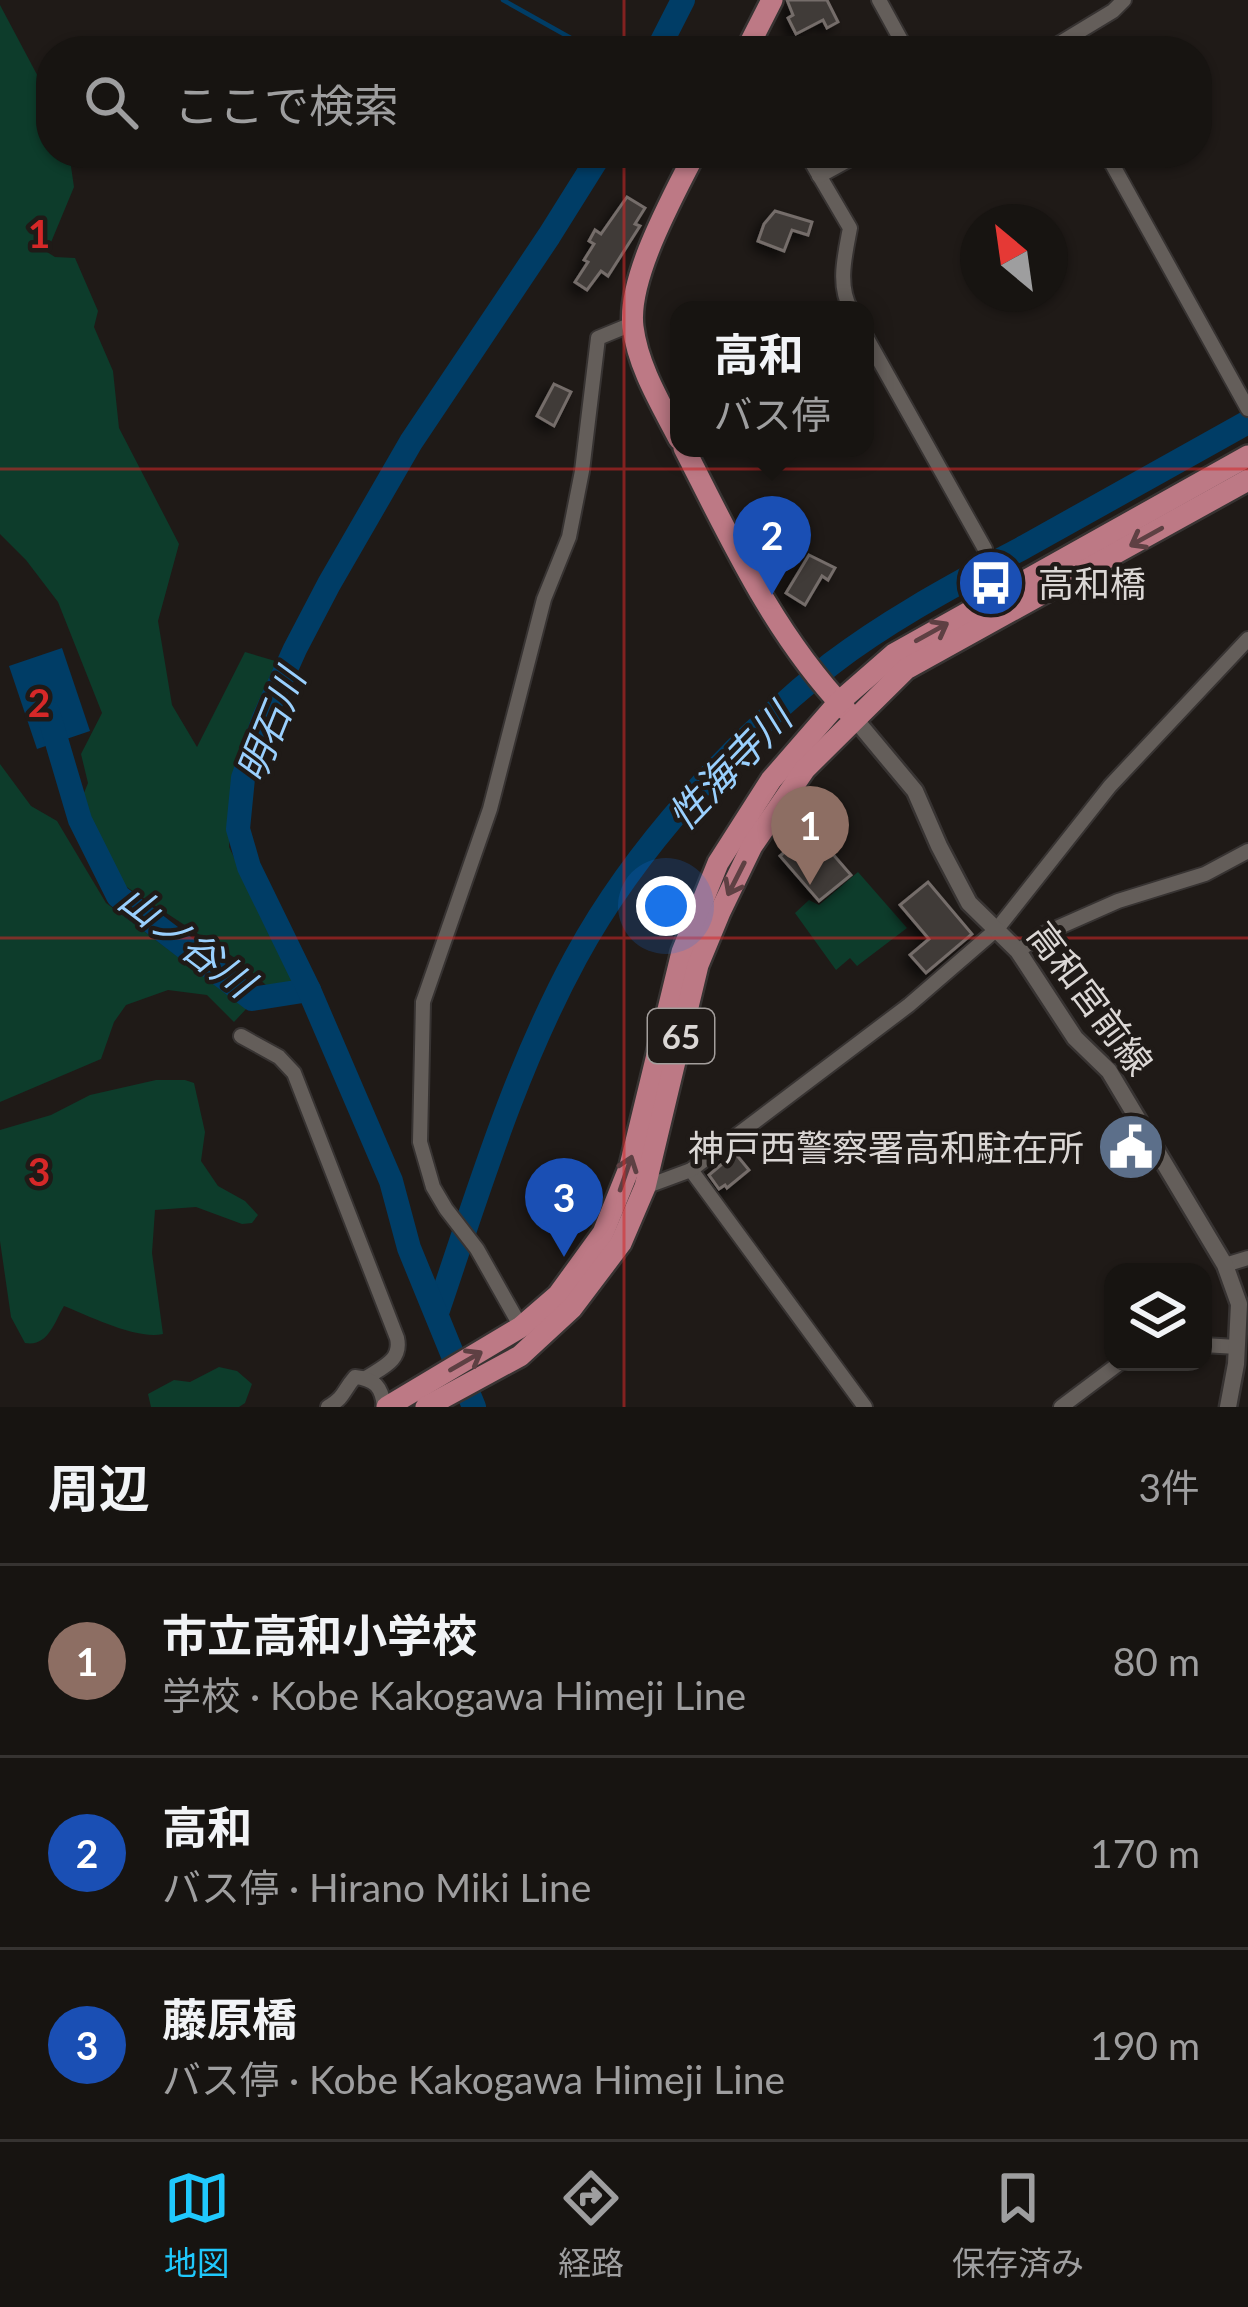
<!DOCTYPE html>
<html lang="ja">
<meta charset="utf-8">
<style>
:root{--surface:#171411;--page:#201d1a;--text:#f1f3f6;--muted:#9e9e9f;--line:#363331;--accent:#20c9fd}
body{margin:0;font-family:Lato,"Noto Sans JP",sans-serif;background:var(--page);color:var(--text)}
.controls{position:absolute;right:36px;bottom:36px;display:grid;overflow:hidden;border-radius:24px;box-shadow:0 3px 9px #0004}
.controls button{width:108px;height:108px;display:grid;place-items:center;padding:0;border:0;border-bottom:3px solid var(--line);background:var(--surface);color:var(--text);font:60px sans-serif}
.compass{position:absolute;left:960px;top:204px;width:108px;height:108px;border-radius:50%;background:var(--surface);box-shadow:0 3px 9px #0004;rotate:331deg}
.you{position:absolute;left:666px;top:906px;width:42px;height:42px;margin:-30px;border:9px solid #fff;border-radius:50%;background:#1a73e8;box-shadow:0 0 0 18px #1a73e833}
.badge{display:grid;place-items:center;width:78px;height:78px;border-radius:50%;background:var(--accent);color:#fff;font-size:39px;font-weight:700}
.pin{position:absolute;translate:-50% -99px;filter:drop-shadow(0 3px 6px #0008)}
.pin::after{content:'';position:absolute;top:63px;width:42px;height:36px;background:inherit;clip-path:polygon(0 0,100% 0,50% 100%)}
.popup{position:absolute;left:670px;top:301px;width:204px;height:156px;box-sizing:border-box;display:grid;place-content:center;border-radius:24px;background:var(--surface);filter:drop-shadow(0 3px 9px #0005);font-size:39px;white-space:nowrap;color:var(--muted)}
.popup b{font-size:45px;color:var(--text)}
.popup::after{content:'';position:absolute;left:50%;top:100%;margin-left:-24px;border:24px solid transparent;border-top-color:var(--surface)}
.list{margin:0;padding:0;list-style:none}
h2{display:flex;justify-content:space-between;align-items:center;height:156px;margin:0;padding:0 48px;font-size:51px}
h2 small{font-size:39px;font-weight:400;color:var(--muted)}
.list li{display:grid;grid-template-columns:78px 1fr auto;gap:36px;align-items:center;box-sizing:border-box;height:192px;padding:0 48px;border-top:3px solid var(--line)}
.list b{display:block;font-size:45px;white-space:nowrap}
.list p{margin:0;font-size:39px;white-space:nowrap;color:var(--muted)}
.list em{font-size:39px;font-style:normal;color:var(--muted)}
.icon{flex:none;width:66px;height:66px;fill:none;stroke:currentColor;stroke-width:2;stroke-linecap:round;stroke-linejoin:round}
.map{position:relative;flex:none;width:1248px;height:1407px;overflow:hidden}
.search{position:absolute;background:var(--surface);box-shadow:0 3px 9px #0004;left:36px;right:36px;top:36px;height:132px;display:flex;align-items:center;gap:30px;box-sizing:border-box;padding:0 42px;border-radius:48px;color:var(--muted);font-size:45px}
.sheet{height:732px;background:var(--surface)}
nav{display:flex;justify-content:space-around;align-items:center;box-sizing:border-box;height:168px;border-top:3px solid var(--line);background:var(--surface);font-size:33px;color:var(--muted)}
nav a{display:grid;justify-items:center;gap:6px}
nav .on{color:var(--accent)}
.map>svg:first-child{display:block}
.green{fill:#0d3c2b}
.water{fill:#003d66}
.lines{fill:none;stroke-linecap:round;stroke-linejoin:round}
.stream{stroke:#003d66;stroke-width:4.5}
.river{stroke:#003d66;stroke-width:24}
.building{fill:#413b38;stroke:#746d6a;stroke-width:3;filter:url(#shadow)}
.minor-casing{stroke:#373332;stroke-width:18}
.tertiary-casing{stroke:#373332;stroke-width:21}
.primary-casing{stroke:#373332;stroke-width:26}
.minor{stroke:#645e5a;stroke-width:14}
.tertiary{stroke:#645e5a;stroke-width:16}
.primary{stroke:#bd7985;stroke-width:21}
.oneway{stroke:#5e4043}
.grid{fill:none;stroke:#d62828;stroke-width:3;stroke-opacity:0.55}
.labels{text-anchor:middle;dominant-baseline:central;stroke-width:9;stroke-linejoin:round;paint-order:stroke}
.shield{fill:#1f1a17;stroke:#a39e9c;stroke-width:3}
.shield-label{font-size:33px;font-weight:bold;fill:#dbd7d5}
.poi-label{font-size:36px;fill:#dbd7d5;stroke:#1f1a17;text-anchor:start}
.street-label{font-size:36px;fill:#dbd7d5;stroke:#1f1a17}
.water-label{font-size:39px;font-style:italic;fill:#9ad0fe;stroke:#1f1a17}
.grid-label{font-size:39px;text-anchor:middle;font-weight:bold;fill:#d62828;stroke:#1f1a17;stroke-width:9;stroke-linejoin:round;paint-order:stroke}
</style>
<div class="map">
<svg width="1248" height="1407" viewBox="0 0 1248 1407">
<defs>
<filter id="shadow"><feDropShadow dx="-5.5" dy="5.5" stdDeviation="6" flood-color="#0009"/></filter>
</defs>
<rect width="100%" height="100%" fill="#1f1a17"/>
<!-- green -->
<g class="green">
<polygon points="0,5 51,101 51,153 69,153 74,187 47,252 55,257 75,258 98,311 94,327 113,371 119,428 179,544 158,621 172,705 197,747 245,652 282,663 232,785 229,847 295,984 266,985 241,962 119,882 82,798 88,783 81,754 102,713 58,602 26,560 0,534"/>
<polygon points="0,764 31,806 57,821 106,903 247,1008 234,1022 207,995 168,990 126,1005 114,1022 101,1059 0,1102"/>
<polygon points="858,872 907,928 857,966 850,958 836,970 795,913 809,900 819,905"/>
<path d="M156,1080h29l9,3 11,49 -4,29 17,25 27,15 13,14 -6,8 -10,1 -46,-17 -41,3 -3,43 11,81c-26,6 -74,-18 -99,-28 -10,17 -16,41 -39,37l-14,-26 -11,-76v-111l51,-15 39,-20z"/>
<polygon points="219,1367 237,1371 252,1384 245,1403 239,1407 151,1407 148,1394 174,1380 190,1382"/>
</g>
<!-- water -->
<polygon class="water" points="62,648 90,731 37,749 9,666"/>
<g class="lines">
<!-- stream -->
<polyline class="stream" points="503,0 594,51"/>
<!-- river -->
<g class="river">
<polyline points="657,51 683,0"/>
<polyline points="48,712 80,820 118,896 252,999 309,990"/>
<path d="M437,1313c41,-121 78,-244 139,-356 59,-109 158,-216 255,-293 60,-46 129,-82 195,-118 74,-41 148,-82 222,-124"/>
<polyline points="474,1407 409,1248 391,1181 309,990 249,867 238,829 243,778 264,718 295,649 329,584 411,442 549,236 601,153"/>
</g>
</g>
<!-- building -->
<g class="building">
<polygon points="787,0 827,0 838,22 827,28 823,20 796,34 788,18 793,15"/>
<polygon points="627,197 645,208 635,224 640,226 608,276 601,271 587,290 575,282 588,262 584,260 594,244 589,241 595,230 601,234"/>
<polygon points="775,211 812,222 808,235 792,230 784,251 758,241 764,224"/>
<polygon points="554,384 571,392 554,426 537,416"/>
<polygon points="809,555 835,568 828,580 822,576 805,605 786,593"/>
<polygon points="811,829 851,875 819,901 780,856"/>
<polygon points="928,882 972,934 926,973 910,955 929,939 900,905"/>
<polygon points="735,1153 749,1170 727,1188 725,1185 719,1189 709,1175"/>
</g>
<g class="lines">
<!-- minor casing -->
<g class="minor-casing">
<g id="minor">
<polyline points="879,0 907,51"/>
<polyline points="1047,51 1113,11 1124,0"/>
<path d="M806,153l44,75c-5,27 -13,57 1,82"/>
<polyline points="1106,153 1248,409"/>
<polyline points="819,176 861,153"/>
<polyline points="865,335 985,549"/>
<polyline points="1018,951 1041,935 1118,901 1205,874 1248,851"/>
<path d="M241,1036l38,21 15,16 103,265c5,22 -14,29 -31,40"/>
<polyline points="691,1170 865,1407"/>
<polyline points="645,1187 691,1170 909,1005 997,929 1110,786 1248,639"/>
<polyline points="1225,1265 1248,1258"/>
<polyline points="521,1327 477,1249 446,1209 433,1187 420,1142 423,1002 490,809 544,599 569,537 582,471 598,338 632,324"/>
<polyline points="1203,1345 1237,1347"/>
<path d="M328,1407c18,-11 14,-15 27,-30 20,2 27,10 29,30"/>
<polyline points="1061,1407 1121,1362"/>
</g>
</g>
<!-- tertiary casing -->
<g class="tertiary-casing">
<polyline id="tertiary" points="855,719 915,791 939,846 969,903 1018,951 1075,1038 1109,1071 1225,1265 1239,1304 1236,1364 1228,1407"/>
</g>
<!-- primary casing -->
<g class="primary-casing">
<g id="primary">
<polyline points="746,51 772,0"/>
<path d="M679,439c-18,-35 -41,-72 -46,-112 -6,-49 40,-130 62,-174"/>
<path d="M684,448c47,92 90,186 162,262"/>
<polyline points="387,1407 521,1327 558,1295 603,1233 630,1166 682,952 718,863 771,780 839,702 894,654 1248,456"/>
<polyline points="426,1407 520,1356 572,1308 621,1243 645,1187 698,965 720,912 752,846 805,769 906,669 1248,480"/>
</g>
</g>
<!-- minor -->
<use href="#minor" class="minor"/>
<!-- tertiary -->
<use href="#tertiary" class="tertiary"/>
<!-- primary -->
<use href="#primary" class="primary"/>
</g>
<!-- one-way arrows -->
<defs><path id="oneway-shaft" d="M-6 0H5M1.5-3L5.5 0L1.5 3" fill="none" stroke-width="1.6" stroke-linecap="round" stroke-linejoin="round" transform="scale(3)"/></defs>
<g class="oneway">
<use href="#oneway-shaft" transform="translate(1146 537) rotate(151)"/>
<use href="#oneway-shaft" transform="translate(932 632) rotate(-29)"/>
<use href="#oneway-shaft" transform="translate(736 879) rotate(117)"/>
<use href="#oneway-shaft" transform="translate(626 1173) rotate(-71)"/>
<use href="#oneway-shaft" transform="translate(466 1361) rotate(-30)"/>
</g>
<!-- grid -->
<path class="grid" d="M624,0v51M624,153v1254M0,469h1248M0,938h1248"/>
<!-- icons -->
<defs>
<g id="bus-disc" transform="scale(3.45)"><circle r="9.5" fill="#1a4fb4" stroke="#1f1a17"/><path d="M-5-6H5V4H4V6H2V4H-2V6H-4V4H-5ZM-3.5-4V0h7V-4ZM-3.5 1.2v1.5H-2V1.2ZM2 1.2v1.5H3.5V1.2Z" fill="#fff"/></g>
<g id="civic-disc" transform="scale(3.45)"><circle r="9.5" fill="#5c6f8a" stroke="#1f1a17"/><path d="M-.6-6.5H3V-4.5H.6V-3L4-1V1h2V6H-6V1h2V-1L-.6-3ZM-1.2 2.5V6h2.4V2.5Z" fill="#fff"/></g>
</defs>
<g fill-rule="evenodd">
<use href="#bus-disc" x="991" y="583"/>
<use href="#civic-disc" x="1131" y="1147"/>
</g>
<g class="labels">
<!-- shield labels -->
<rect class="shield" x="648" y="1009" width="66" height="54" rx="9"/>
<g class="shield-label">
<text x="681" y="1036">65</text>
</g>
<!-- poi labels -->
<g class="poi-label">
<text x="1038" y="583">高和橋</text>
<text x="1084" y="1147" text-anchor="end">神戸西警察署高和駐在所</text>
</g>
<!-- street labels -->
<g class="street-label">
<text transform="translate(1091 998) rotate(53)">高和宮前線</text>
</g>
<!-- water labels -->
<g class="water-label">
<text transform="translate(270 725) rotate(-68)">明石川</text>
<text transform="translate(729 766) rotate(-46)">性海寺川</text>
<text transform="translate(187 940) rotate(37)">山ノ谷川</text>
</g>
</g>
<g class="grid-label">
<text x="39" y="248">1</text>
<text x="39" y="717">2</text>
<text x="39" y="1186">3</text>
</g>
</svg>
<div class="controls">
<button><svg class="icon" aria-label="layers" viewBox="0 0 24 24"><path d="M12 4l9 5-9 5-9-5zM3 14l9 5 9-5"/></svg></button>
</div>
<svg class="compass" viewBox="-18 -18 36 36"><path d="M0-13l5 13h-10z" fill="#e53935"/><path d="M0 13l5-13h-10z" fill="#9e9e9f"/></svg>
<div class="you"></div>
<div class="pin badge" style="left:810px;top:885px;background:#8d6e63">1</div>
<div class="pin badge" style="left:772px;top:595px;background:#1a4fb4">2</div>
<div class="popup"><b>高和</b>バス停</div>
<div class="pin badge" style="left:564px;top:1257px;background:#1a4fb4">3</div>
<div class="search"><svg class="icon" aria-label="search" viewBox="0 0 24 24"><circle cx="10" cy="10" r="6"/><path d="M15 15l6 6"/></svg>ここで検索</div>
</div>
<section class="sheet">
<h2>周辺<small>3件</small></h2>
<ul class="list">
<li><span class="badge" style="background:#8d6e63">1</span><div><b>市立高和小学校</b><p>学校 · Kobe Kakogawa Himeji Line</p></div><em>80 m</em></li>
<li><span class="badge" style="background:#1a4fb4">2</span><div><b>高和</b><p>バス停 · Hirano Miki Line</p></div><em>170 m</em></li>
<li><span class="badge" style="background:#1a4fb4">3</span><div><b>藤原橋</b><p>バス停 · Kobe Kakogawa Himeji Line</p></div><em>190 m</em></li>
</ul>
</section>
<nav>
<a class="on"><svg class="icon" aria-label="map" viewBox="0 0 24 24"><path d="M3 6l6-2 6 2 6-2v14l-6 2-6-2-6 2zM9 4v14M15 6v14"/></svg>地図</a>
<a><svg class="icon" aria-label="directions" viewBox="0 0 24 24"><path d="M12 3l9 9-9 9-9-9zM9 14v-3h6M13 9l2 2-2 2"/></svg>経路</a>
<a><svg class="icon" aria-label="saved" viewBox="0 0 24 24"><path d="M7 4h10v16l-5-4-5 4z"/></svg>保存済み</a>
</nav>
